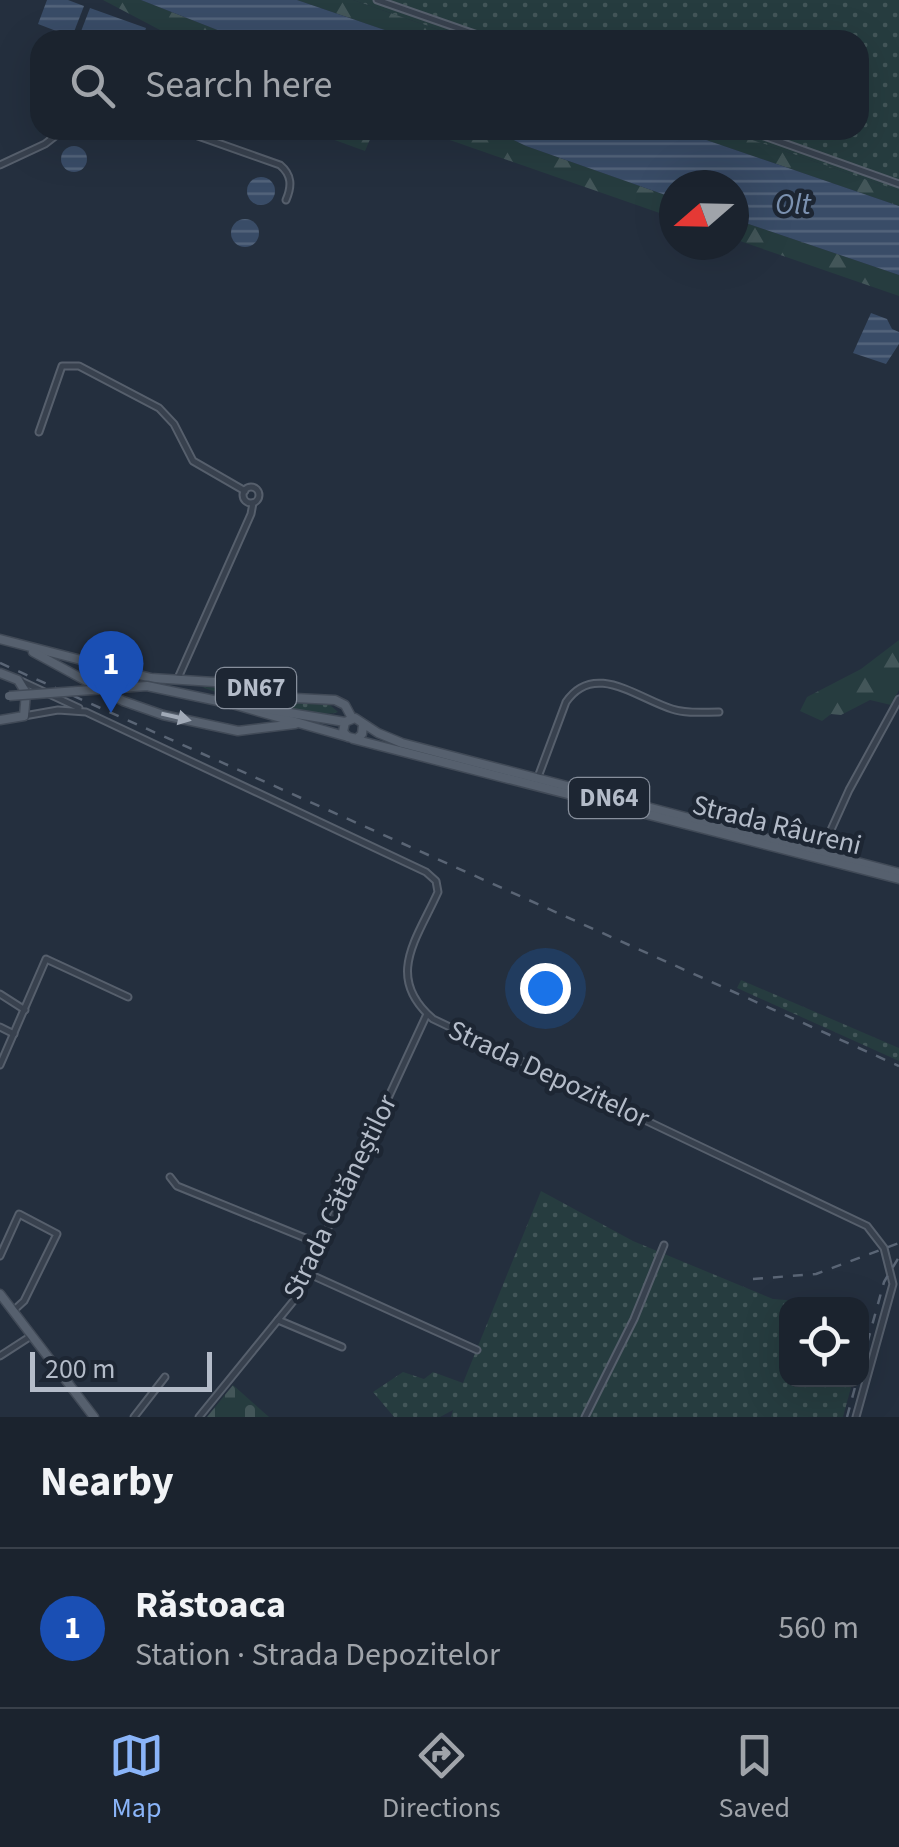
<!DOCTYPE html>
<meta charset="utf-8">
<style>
:root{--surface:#1b232e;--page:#282f3a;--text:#f1f3f6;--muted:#a0a4aa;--line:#39404a;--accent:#8ab4f8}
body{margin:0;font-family:"Source Sans 3",sans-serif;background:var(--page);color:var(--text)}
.controls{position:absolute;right:30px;bottom:30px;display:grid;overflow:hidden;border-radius:20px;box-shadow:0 10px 40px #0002}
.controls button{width:90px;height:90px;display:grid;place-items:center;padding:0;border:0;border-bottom:2px solid var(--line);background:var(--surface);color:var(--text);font:50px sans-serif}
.compass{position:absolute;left:659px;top:170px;width:90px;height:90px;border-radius:50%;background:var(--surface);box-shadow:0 10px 40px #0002;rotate:250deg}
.scale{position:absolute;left:30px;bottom:25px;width:182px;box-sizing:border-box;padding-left:10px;border:5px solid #b4bcc9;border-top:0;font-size:28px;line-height:35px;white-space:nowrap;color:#b4bcc9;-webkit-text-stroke:8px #1d2633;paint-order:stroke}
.you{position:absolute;left:545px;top:988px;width:35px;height:35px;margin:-25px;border:8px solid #fff;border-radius:50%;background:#1a73e8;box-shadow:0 0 0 15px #1a73e833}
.badge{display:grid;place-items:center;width:65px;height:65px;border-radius:50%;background:var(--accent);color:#fff;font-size:32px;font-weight:700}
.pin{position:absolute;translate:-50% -82px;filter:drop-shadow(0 2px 5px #0008)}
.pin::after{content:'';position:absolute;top:52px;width:35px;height:30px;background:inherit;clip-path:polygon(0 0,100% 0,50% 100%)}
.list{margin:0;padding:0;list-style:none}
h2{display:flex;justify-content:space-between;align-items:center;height:130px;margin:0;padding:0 40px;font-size:42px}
h2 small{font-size:32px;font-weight:400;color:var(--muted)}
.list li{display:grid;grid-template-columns:65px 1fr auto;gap:30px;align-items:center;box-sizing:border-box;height:160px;padding:0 40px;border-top:2px solid var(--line)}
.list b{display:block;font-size:38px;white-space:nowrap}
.list p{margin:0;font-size:32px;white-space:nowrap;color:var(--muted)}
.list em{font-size:32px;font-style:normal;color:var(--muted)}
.icon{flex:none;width:55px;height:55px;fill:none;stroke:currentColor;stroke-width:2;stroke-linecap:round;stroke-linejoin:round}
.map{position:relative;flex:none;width:899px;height:1417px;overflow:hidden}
.search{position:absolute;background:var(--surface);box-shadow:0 10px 40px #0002;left:30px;right:30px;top:30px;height:110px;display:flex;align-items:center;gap:25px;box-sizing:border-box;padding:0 35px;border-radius:30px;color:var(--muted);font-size:38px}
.sheet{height:290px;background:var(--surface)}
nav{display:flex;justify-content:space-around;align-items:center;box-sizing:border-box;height:140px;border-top:2px solid var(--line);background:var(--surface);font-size:28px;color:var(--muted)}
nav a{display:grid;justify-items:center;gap:5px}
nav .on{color:var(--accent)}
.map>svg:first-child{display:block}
.grass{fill:url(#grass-dots)}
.forest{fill:url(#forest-firs)}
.cemetery{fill:url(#cemetery-stones)}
.water{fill:url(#water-rules)}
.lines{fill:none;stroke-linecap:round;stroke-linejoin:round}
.street-casing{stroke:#565f6c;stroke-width:9}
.primary-casing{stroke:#414a57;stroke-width:11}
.street{stroke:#38414e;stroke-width:5}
.primary{stroke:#56606e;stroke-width:8}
.rail{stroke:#5a6575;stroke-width:2.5;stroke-dasharray:10 10;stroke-linecap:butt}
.primary-bridge-casing{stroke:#414a57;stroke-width:11;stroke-linecap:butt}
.primary-bridge{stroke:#56606e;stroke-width:8}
.oneway{fill:#a1aab7}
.labels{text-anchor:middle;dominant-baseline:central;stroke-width:9;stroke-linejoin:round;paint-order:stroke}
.shield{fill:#1d2633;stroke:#878f9c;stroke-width:2.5}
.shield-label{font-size:25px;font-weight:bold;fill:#b4bcc9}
.street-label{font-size:28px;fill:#b4bcc9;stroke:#1d2633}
.water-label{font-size:30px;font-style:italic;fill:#7c92b1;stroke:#1d2633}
</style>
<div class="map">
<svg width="899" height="1417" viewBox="0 0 899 1417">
<defs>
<pattern id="grass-dots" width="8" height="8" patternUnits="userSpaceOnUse" patternTransform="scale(2.5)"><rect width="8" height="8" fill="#263c3f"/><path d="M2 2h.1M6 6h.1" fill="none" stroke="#435659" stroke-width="1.8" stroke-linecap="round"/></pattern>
<pattern id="forest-firs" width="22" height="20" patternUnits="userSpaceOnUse" patternTransform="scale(2.5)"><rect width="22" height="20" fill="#263c3f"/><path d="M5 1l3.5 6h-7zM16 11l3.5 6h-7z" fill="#435659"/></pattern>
<pattern id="cemetery-stones" width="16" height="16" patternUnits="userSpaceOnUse" patternTransform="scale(2.5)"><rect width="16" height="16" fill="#263c3f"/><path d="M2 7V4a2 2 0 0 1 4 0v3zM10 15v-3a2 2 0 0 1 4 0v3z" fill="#435659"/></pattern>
<pattern id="water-rules" width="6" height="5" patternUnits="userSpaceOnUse" patternTransform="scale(2.5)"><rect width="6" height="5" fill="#394c67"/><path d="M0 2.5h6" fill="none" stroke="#53647b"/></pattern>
</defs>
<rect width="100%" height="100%" fill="#242f3e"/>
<!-- grass -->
<g class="grass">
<polygon points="353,0 899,0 899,191 724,130 859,130 859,40 468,40"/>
<path d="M202,687l34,1 60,15 34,2 8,7c-16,8 -116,-16 -136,-25z"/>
<polygon points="741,980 899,1048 899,1061 737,988"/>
<polygon points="541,1191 633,1241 773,1299 840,1304 786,1304 786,1380 853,1380 843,1417 451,1417 453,1410 440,1417 394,1417 373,1392 403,1372 424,1379 433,1372 463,1383"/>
</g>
<!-- forest -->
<g class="forest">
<polygon points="103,0 141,0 243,40 179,40"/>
<polygon points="297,0 353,0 468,40 414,40"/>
<polygon points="307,130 374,130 365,151"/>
<polygon points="421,130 493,130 526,146 674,198 674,218"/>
<polygon points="677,130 724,130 899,191 899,206"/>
<polygon points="734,219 899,275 899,296 734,239"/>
<polygon points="899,640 899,690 891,705 870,700 841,715 831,714 822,721 800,711 807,697 861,669"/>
</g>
<!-- cemetery -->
<polygon class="cemetery" points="233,1385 269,1417 207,1417"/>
<!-- water -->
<g class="water">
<polygon points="47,0 68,0 84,6 72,37 38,24"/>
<polygon points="141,0 297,0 414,40 243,40"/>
<polygon points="90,8 146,28 142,40 94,40 80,34"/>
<polygon points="493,130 677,130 899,206 899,275 734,219 734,185 674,185 674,198 526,146"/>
<circle cx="74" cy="159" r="13"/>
<circle cx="261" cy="191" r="14"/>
<circle cx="245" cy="233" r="14"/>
<polygon points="871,313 887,319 892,329 899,332 899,344 886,364 853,353"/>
</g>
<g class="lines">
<!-- street casing -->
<g class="street-casing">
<g id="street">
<polyline points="377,0 492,40"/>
<path d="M181,130l99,35c12,10 12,21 6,35"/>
<polyline points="747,130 899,184"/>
<polyline points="0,165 45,144 63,130"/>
<polyline points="39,432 62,366 79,366 159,408 174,424 193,461 245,491"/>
<circle cx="251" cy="495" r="8"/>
<polyline points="178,678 251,514 253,503"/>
<polyline points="21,681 79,708"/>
<path d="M24,716l34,-6 28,2 340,160 10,9 2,11c-21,47 -54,85 -5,127l434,207 17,22 9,36 -37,133"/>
<path d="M538,777l28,-75c28,-41 71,-4 106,7 15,5 32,3 47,3"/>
<polyline points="821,852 849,790 899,699"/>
<polyline points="0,994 25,1010"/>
<polyline points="0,1027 14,1034"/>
<polyline points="0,1065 46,959 128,997"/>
<polyline points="170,1177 177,1186 320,1244"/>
<polyline points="0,1256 19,1214 57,1234 24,1301 13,1311"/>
<polyline points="307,1273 477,1350"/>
<polyline points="278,1320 342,1347"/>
<polyline points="0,1356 31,1336"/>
<polyline points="134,1417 165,1377"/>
<polyline points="199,1417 295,1299 427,1014"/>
<polyline points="585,1417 634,1319 664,1245"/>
</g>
</g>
<!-- primary casing -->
<g class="primary-casing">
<g id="primary">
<polyline points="0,639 151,678 230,683 295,698 335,700 345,705 352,718"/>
<polyline points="33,652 123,701 163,715 238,731 295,724"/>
<polyline points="0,673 18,680 26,693 24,716 0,720"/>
<polyline points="93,686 93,673 105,666"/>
<polyline points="232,704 348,737"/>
<polyline points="236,704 345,722"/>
<polyline points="363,725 362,734 357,739 348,737 343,732 345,722 355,718 378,733 402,743 899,873"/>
<polyline points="353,739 899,879"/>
<polyline points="0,1294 94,1417"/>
</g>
</g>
<!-- street -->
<use href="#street" class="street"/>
<!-- primary -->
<use href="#primary" class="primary"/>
<!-- rail -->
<g class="rail">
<polyline points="0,663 899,1066"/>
<polyline points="753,1279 816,1274 899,1243"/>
<polyline points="862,1362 884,1282 899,1257"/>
<polyline points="847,1417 857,1380"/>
</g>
<!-- primary-bridge casing -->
<g class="primary-bridge-casing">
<polyline id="primary-bridge" points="9,696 147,686 232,704"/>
</g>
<!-- primary-bridge -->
<use href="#primary-bridge" class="primary-bridge"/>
</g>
<!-- one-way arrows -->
<defs><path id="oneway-solid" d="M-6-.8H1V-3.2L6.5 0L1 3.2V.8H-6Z" transform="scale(2.5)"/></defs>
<use class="oneway" href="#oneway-solid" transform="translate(176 717) rotate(13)"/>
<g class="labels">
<!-- shield labels -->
<g class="shield">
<rect x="216" y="668" width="80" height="40" rx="8"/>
<rect x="569" y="778" width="80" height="40" rx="8"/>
</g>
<g class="shield-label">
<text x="256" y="688">DN67</text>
<text x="609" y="798">DN64</text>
</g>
<!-- street labels -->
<g class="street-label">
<text transform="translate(777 825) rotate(14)">Strada Râureni</text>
<text transform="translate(549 1074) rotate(25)">Strada Depozitelor</text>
<text transform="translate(340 1197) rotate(-64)">Strada Cătăneștilor</text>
</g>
<!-- water labels -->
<g class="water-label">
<text x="793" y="204">Olt</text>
</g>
</g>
</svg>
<div class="controls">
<button><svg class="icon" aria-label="locate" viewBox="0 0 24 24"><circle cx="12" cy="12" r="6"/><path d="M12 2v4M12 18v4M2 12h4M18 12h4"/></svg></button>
</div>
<svg class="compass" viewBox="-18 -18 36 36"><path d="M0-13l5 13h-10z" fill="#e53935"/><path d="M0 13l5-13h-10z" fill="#a0a4aa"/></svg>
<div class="scale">200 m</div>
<div class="you"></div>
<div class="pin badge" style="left:111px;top:713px;background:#1a4fb4">1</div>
<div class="search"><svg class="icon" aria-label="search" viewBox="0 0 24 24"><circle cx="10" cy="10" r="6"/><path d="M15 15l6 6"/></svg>Search here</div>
</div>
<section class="sheet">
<h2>Nearby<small></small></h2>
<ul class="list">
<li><span class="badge" style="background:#1a4fb4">1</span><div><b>Răstoaca</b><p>Station · Strada Depozitelor</p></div><em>560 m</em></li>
</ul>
</section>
<nav>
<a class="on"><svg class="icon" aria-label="map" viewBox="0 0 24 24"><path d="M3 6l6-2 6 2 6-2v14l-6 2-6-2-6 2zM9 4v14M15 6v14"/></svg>Map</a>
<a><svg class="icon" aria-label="directions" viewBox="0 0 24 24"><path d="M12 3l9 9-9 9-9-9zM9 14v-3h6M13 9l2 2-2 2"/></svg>Directions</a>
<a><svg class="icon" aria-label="saved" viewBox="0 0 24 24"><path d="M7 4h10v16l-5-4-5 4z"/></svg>Saved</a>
</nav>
